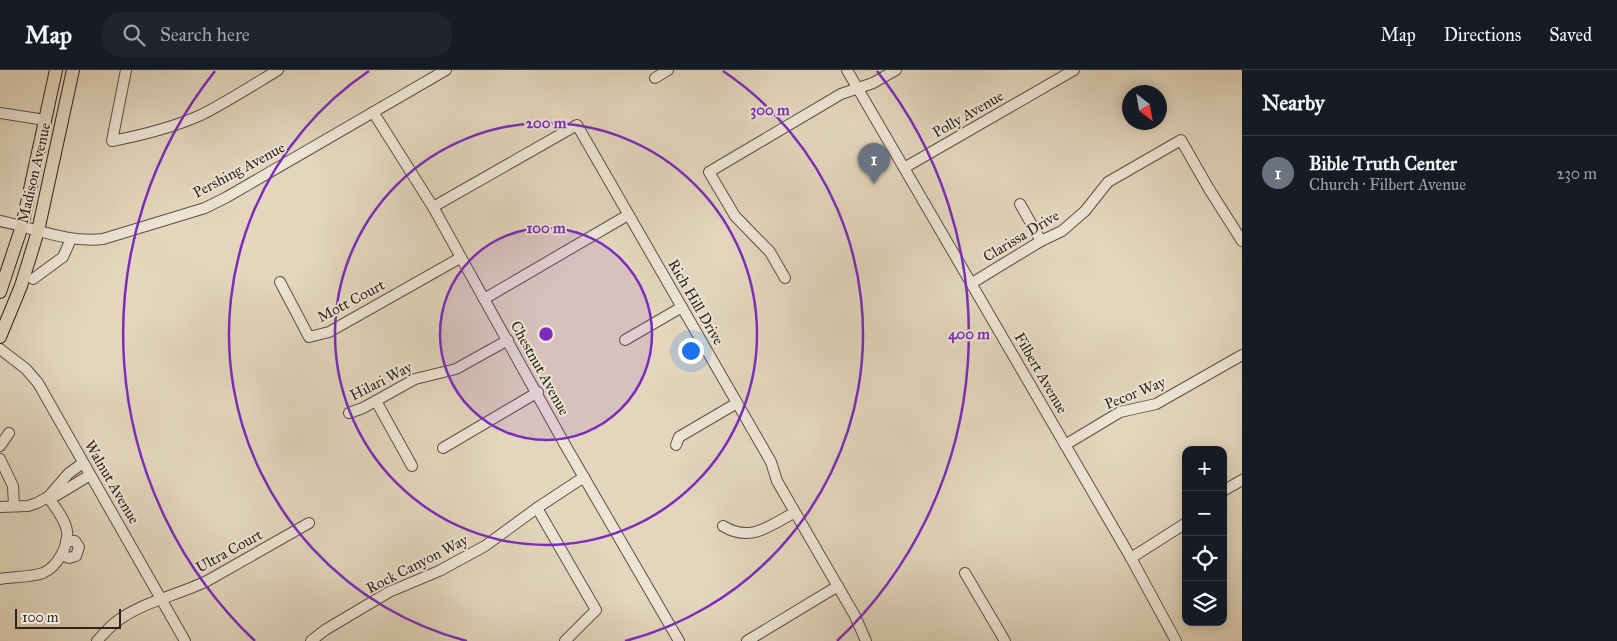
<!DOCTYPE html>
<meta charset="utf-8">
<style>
:root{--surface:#171b24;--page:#20242c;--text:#f1f3f6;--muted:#9ea1a6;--line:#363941;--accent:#d93025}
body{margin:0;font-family:"IM FELL Great Primer",serif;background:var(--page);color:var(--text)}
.controls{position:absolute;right:15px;bottom:15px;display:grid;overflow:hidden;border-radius:10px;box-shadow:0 2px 12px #0003}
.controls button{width:45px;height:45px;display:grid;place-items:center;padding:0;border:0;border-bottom:1px solid var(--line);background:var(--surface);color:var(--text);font:25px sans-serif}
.compass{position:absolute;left:1122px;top:15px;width:45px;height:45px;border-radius:50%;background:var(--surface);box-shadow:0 2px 12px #0003;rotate:149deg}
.scale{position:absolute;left:15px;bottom:12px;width:106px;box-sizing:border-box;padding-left:5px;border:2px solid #2e231d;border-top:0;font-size:14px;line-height:18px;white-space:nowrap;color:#2e231d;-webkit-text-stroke:4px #ede4d4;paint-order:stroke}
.you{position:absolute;left:690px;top:280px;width:18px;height:18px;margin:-12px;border:4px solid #fff;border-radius:50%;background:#1a73e8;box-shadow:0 0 0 8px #1a73e833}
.badge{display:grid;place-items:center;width:32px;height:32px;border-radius:50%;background:var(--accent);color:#fff;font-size:16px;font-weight:700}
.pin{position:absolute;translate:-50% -41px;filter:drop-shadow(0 1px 2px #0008)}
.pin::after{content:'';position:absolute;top:26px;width:18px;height:15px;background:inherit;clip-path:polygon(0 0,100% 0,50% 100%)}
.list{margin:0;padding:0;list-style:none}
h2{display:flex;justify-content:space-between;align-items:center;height:65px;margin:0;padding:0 20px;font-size:21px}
h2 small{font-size:16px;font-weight:400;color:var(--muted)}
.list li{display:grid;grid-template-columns:32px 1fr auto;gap:15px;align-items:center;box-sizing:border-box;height:75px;padding:0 20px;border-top:1px solid var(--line)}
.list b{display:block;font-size:19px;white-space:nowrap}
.list p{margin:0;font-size:16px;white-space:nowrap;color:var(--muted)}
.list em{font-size:16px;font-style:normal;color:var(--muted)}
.icon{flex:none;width:28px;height:28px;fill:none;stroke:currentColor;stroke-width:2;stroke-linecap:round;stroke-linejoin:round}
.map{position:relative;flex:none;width:1242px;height:571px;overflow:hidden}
header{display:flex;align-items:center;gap:30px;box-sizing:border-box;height:70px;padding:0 25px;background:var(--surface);border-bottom:1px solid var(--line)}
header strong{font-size:24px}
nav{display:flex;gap:28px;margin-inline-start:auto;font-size:18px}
.search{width:350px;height:45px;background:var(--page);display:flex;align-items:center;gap:12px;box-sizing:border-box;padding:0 18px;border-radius:20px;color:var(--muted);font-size:19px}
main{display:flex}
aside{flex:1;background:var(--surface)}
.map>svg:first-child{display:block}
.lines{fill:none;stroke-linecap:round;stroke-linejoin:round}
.minor-casing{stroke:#5b5045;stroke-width:12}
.major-casing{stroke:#2e231d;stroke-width:14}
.minor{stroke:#ede4d4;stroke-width:10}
.major{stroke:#e3d6bd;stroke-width:12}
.ring{fill:none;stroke:#7b2cbf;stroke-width:2.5}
.labels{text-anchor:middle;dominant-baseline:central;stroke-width:4;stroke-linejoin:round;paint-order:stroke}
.street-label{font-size:15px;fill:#2e231d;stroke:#ede4d4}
.centre{fill:#7b2cbf;stroke:#ede4d4;stroke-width:2.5}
.ring-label{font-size:15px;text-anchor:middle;font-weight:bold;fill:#7b2cbf;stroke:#ede4d4;stroke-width:4;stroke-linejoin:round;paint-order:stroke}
</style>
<header>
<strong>Map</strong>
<div class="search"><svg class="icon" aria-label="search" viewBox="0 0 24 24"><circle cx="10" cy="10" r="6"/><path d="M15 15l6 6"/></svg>Search here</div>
<nav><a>Map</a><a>Directions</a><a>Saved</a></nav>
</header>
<main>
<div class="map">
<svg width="1242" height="571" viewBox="0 0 1242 571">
<rect width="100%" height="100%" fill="#e3d6bd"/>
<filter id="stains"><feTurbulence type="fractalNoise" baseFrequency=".004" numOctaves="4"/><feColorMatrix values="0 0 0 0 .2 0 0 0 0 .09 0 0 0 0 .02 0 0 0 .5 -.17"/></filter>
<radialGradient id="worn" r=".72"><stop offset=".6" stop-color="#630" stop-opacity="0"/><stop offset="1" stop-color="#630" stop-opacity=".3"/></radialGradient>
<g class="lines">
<!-- minor casing -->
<g class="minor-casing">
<g id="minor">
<path d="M126,0l-14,71c31,-6 60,-13 89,-26 26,-13 52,-30 77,-45"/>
<polyline points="847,0 1131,488 1176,571"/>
<polyline points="655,8 668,0"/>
<polyline points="373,42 433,137 564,373 679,571"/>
<polyline points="0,43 45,50"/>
<polyline points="904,98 1074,0"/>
<polyline points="1020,134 1041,171"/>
<polyline points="433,137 577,55 771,392 777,411 855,546 866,571"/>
<path d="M0,151c34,7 67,22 103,18l102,-31 22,-11 219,-127"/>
<polyline points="785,208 770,182 735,146 709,102 841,24 873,13 896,0"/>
<polyline points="33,209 63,187 71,169"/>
<polyline points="280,212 309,267 329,262 460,188"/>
<polyline points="972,213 1041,171 1062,161 1085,141 1108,112 1181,70 1209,119 1242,171"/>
<polyline points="484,229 628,145"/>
<polyline points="625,270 682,237"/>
<polyline points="0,279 26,299 38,313 185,571"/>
<polyline points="376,331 412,396"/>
<polyline points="349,343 363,338 415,309 456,299 508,270"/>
<polyline points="676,375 679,367 737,333"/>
<polyline points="1065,375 1120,342 1156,334 1242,285"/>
<polyline points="0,376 9,363"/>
<polyline points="443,378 538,322"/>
<polyline points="0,389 13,416 14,436"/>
<polyline points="1223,421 1242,410"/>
<polyline points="49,426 69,403 83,393"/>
<polyline points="0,437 28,436 37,433 48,427 57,425 90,405"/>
<polyline points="537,438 596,540 565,571"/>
<path d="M723,456c28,17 45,0 71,-13"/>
<polyline points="62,485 69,488 76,486 79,477 75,471 66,471"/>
<polyline points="1131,488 1186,453"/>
<polyline points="965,503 1005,571"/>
<path d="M0,509c12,-2 33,-2 43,-6 14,-6 26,-27 24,-42 -2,-12 -12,-24 -19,-34"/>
<path d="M97,571c7,-8 14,-16 23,-22 26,-18 58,-24 87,-38l102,-58"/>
<polyline points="311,571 325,560 389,522 439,501 485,476 537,438 584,407"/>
<polyline points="747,571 838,516"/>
</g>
</g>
<!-- major casing -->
<g class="major-casing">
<g id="major">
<polyline points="0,222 22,156 56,0"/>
<polyline points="0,267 21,216 38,161 73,0"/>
</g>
</g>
<!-- minor -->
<use href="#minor" class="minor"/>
<!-- major -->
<use href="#major" class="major"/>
</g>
<!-- distance rings -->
<circle cx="546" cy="264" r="106" fill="#7b2cbf" fill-opacity=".12"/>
<g class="ring">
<circle cx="546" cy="264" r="106"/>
<circle cx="546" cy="264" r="211"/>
<path d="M467 571A317 317 0 0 1 369 1M723 1A317 317 0 0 1 625 571"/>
<path d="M255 571A423 423 0 0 1 215 1M877 1A423 423 0 0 1 837 571"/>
</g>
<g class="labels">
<!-- street labels -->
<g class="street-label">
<text transform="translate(968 44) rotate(-30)">Polly Avenue</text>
<text transform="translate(239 100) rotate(-28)">Pershing Avenue</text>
<text transform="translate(34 103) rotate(-77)">Madison Avenue</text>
<text transform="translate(1021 166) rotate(-31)">Clarissa Drive</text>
<text transform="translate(351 231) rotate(-28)">Mott Court</text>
<text transform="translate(696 232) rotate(60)">Rich Hill Drive</text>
<text transform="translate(540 298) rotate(61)">Chestnut Avenue</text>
<text transform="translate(1041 303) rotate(60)">Filbert Avenue</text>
<text transform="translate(381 311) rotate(-27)">Hilari Way</text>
<text transform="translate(1135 323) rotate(-22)">Pecor Way</text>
<text transform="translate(112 412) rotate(60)">Walnut Avenue</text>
<text transform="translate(229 481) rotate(-29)">Ultra Court</text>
<text transform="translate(417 494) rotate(-27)">Rock Canyon Way</text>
</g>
</g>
<circle cx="546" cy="264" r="8" class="centre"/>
<g class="ring-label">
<text x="770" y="45">300 m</text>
<text x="546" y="58">200 m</text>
<text x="546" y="163">100 m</text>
<text x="969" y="269">400 m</text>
</g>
<rect width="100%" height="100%" filter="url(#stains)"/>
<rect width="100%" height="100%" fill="url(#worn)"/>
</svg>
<div class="controls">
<button>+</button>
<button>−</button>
<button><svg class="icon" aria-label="locate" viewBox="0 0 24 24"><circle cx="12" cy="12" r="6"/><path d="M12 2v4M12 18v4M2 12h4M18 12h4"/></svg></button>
<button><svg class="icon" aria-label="layers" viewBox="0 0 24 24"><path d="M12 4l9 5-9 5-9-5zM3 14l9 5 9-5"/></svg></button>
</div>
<svg class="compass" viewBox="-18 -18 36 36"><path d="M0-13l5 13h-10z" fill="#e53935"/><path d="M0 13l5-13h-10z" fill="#9ea1a6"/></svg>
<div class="scale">100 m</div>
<div class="you"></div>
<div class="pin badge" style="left:874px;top:114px;background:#6b7280">1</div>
</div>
<aside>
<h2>Nearby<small></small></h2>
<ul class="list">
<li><span class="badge" style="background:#6b7280">1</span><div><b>Bible Truth Center</b><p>Church · Filbert Avenue</p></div><em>230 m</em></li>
</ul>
</aside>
</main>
